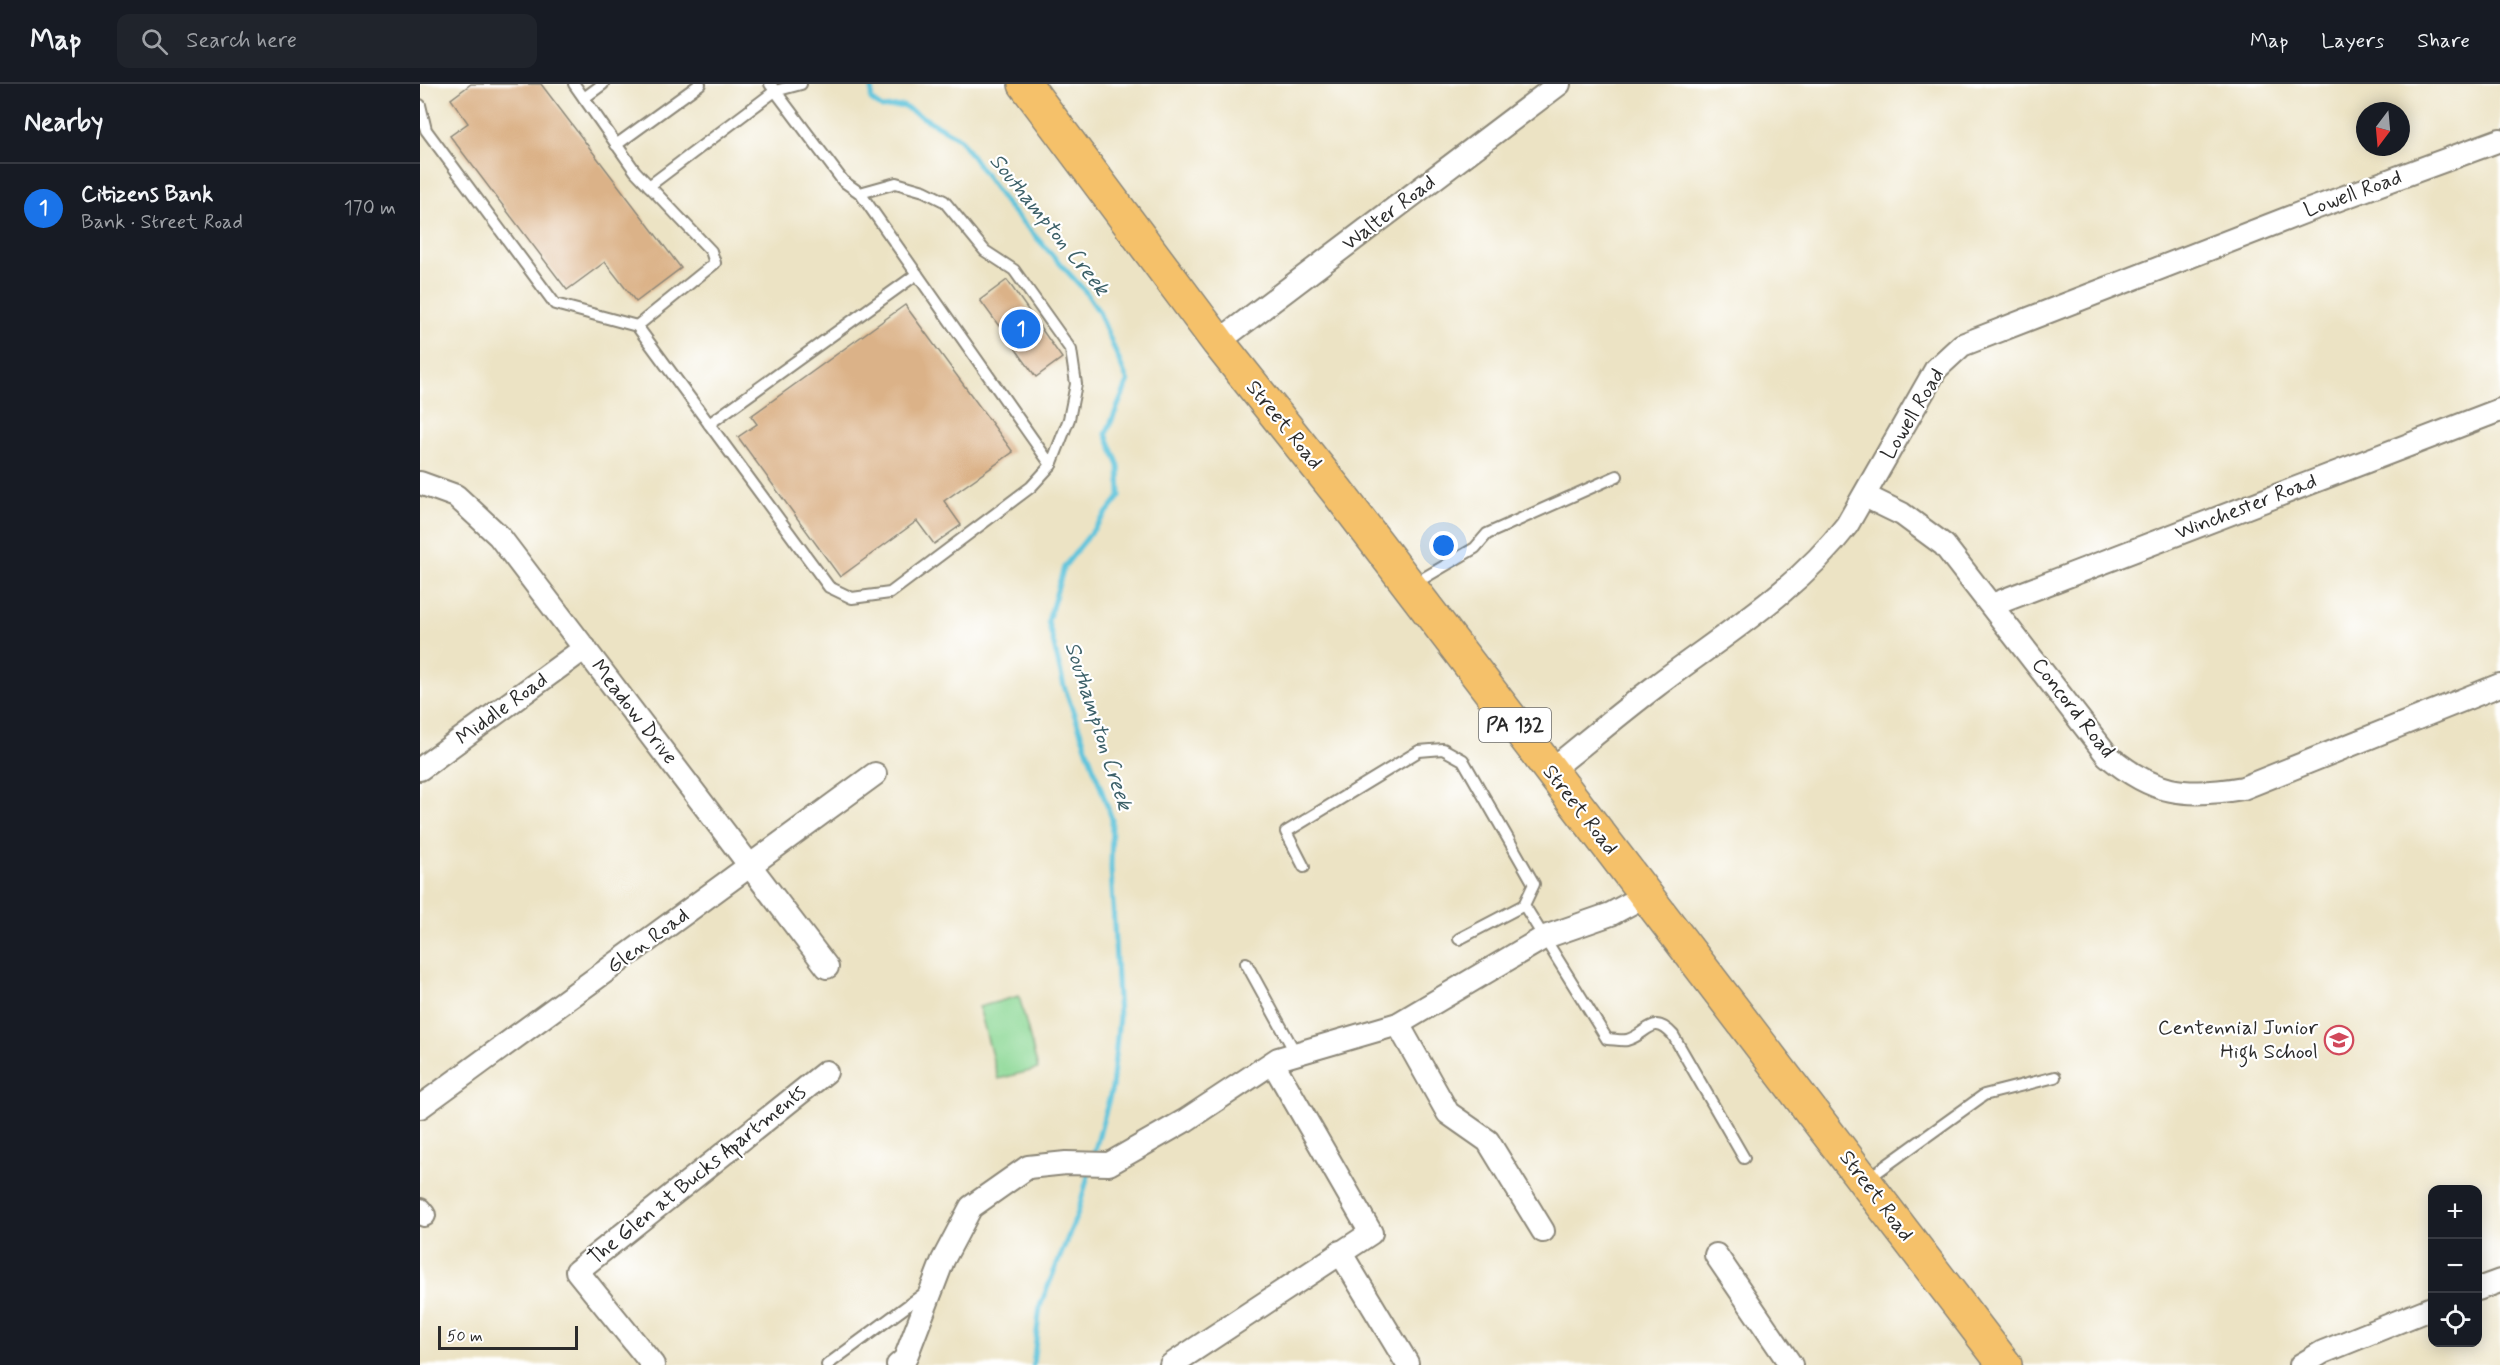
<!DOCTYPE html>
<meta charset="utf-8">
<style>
:root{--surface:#171b24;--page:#20242c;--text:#f1f3f6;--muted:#9ea1a6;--line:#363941;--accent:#1a73e8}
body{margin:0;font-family:Mynerve,sans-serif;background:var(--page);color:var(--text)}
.controls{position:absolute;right:18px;bottom:18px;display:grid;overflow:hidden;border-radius:12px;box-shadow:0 3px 15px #0003}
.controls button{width:54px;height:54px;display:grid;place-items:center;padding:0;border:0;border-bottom:2px solid var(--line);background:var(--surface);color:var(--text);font:30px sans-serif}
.compass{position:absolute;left:1936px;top:18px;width:54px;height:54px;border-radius:50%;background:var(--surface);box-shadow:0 3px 15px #0003;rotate:196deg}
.scale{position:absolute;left:18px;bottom:15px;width:140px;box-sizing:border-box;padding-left:6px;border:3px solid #2b2b2b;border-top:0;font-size:16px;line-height:21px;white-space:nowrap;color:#2b2b2b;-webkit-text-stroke:4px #fff;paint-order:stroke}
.you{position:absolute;left:1024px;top:462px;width:21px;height:21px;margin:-15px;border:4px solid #fff;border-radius:50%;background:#1a73e8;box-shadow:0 0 0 9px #1a73e833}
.badge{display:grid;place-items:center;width:39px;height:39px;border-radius:50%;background:var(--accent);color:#fff;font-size:20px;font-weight:700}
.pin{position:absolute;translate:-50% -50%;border:3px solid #fff;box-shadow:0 2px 6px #0006}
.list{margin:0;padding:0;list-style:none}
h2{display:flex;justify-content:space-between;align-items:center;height:78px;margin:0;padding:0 24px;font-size:26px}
h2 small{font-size:20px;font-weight:400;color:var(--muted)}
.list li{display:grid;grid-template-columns:39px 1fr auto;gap:18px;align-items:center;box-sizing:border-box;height:90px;padding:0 24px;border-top:2px solid var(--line)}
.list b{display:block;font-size:22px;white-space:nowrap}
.list p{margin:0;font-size:20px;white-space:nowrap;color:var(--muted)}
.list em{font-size:20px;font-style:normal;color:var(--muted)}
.icon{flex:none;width:33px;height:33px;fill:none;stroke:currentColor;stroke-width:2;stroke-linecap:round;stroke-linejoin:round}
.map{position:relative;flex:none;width:2080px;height:1281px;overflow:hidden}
header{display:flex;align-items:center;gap:36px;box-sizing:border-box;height:84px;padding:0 30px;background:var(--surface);border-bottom:2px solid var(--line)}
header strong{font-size:28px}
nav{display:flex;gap:33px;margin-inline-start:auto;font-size:21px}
.search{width:420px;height:54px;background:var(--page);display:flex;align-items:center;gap:15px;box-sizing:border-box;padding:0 21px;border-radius:12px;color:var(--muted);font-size:22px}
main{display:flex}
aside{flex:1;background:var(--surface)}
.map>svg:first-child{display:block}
.green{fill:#8cd895;stroke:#5c8260;stroke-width:1.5}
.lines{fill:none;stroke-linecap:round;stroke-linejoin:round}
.stream{stroke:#5fc4dc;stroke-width:5}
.building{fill:#dbb288}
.lane-casing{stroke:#8c8778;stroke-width:14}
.street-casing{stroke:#8c8778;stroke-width:26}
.primary-casing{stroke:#8c8778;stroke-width:36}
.lane{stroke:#fff;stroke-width:10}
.street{stroke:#fff;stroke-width:22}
.primary{stroke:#f5c16b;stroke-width:33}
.labels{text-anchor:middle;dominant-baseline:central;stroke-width:4.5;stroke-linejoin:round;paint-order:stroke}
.shield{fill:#fff;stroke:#6b6b6b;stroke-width:1.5}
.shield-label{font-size:20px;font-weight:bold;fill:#2b2b2b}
.street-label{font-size:21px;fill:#2b2b2b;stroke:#fff}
.poi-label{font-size:21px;fill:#2b2b2b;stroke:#fff;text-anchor:end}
.water-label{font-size:22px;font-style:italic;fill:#3d6169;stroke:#fff}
</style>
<header>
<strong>Map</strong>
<div class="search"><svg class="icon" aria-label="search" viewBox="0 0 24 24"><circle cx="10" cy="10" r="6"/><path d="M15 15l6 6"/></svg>Search here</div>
<nav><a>Map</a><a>Layers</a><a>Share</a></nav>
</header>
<main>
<aside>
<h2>Nearby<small></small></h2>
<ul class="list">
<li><span class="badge">1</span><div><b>Citizens Bank</b><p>Bank · Street Road</p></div><em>170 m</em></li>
</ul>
</aside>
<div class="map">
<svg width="2080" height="1281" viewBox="0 0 2080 1281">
<rect width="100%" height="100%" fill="#fff"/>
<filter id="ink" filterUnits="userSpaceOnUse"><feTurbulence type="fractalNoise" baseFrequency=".0167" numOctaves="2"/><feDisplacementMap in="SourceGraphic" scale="12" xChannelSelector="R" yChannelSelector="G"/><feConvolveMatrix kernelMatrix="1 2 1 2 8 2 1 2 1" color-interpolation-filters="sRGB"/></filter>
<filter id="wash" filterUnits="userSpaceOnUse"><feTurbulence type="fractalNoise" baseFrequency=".008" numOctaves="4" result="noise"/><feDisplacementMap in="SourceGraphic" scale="24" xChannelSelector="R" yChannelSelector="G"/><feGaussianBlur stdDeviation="1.35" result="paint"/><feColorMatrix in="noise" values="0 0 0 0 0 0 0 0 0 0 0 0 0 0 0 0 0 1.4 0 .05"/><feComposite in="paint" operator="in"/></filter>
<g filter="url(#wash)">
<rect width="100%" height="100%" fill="#ece3c4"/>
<!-- green -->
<polygon class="green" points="599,912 618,985 578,995 559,923"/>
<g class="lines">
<!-- stream -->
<g class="stream">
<polyline points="452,3 451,16 462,24 483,22 539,54 586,120 665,207 679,228 708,298 686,350 699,382 700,412 644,483 628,537 644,602 692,735 691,784 699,933 692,1004 673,1073"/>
<polyline points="613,1281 620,1222 657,1131 670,1085"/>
</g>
</g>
<g id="blocks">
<!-- building -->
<g class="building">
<polygon points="51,0 121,0 261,184 216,218 185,178 147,206 30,52 48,39 31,15"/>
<polygon points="587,196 642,274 616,293 560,216"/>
<polygon points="485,221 593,368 524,417 541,441 514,460 497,437 420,493 318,353 337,340 331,332"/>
</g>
</g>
</g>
<g filter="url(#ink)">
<use href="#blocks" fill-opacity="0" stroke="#8c8778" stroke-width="1.5"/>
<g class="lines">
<!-- lane casing -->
<g class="lane-casing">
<g id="lane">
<polyline points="154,0 215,87 291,167 295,179 217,242"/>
<polyline points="164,14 183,0"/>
<polyline points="0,21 6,46 135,220 217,242 409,503 432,514 470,509 611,403 631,381 440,109 423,97 350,0"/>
<polyline points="196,61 280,0"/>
<polyline points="229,102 355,7 381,0"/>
<polyline points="440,109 476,99 504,107 524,117 565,167 594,186 651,266 656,300 649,335 631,381"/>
<polyline points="289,340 497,190"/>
<polyline points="992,501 1055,464 1067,450 1197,392"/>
<path d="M884,783l-18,-35 133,-81 24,-2 20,11 71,124 -10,21 83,134c6,0 14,2 20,1 20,-5 25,-28 46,-5l71,123"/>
<polyline points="1039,855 1104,821"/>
<polyline points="826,879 876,970"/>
<polyline points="1446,1096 1564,1011 1635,993"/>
<polyline points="407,1281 506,1208"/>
</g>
</g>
<!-- street casing -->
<g class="street-casing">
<g id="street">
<polyline points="798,258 1139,0"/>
<polyline points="0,399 36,412 79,452 407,883"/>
<path d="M1445,412l37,18 42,31 163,210c46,39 78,43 136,33l257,-103"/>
<polyline points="1572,521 2080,326"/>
<polyline points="0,685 165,564"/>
<path d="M1130,687c35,-28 70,-58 106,-85 67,-51 140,-94 191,-161l89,-156 26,-24 342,-133 196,-72"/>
<polyline points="978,940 1028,1029 1068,1057 1123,1147"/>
<polyline points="0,1023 455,690"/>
<polyline points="0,1126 4,1131"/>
<polyline points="920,1168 987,1279"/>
<polyline points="1296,1171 1371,1281"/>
<polyline points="2058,1205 2080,1197"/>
<polyline points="233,1281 157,1187 406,988"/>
<polyline points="478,1281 485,1275 523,1176 551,1123 608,1083 646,1079 689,1080 766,1036 858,975 978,940 1125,853 1191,830 1226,811"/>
<polyline points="751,1281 951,1149 853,979"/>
<polyline points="1881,1281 1903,1268 2012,1224"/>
</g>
</g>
<!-- primary casing -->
<g class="primary-casing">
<polyline id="primary" points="605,0 798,258 917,407 1585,1281"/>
</g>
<!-- lane -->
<use href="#lane" class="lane"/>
<!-- street -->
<use href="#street" class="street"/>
<!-- primary -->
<use href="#primary" class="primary"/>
</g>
</g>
<!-- icons -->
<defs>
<g id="school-ring" transform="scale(1.5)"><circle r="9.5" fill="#fff" stroke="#d1495b" stroke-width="1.5"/><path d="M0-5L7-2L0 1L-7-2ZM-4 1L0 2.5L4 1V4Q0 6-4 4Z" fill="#d1495b"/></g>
</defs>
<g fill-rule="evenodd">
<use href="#school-ring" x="1919" y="956"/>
</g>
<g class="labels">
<!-- shield labels -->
<rect class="shield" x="1059" y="624" width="72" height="34" rx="4.5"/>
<g class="shield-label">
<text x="1095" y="641">PA 132</text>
</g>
<!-- street labels -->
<g class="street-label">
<text transform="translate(1933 110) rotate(-20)">Lowell Road</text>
<text transform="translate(969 129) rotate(-37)">Walter Road</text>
<text transform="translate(1493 330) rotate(-59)">Lowell Road</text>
<text transform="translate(864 341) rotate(51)">Street Road</text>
<text transform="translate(1826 423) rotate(-21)">Winchester Road</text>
<text transform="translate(1653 624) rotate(52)">Concord Road</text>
<text transform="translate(82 625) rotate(-36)">Middle Road</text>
<text transform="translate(214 628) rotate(52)">Meadow Drive</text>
<text transform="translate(1160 726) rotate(52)">Street Road</text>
<text transform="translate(228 857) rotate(-36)">Glen Road</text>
<text transform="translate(277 1091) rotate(-39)">The Glen at Bucks Apartments</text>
<text transform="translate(1456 1112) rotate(53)">Street Road</text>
</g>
<!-- poi labels -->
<g class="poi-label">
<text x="1898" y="944">Centennial Junior<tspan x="1898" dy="24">High School</tspan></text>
</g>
<!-- water labels -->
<g class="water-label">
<text transform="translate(629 141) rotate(51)">Southampton Creek</text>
<text transform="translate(678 642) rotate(72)">Southampton Creek</text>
</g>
</g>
</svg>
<div class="controls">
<button>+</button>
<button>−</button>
<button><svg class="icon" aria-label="locate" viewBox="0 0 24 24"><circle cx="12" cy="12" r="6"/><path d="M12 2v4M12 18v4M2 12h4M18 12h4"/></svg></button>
</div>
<svg class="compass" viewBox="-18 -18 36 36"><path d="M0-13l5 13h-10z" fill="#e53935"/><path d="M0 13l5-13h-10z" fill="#9ea1a6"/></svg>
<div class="scale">50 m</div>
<div class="you"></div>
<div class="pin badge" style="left:601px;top:245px">1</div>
</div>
</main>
